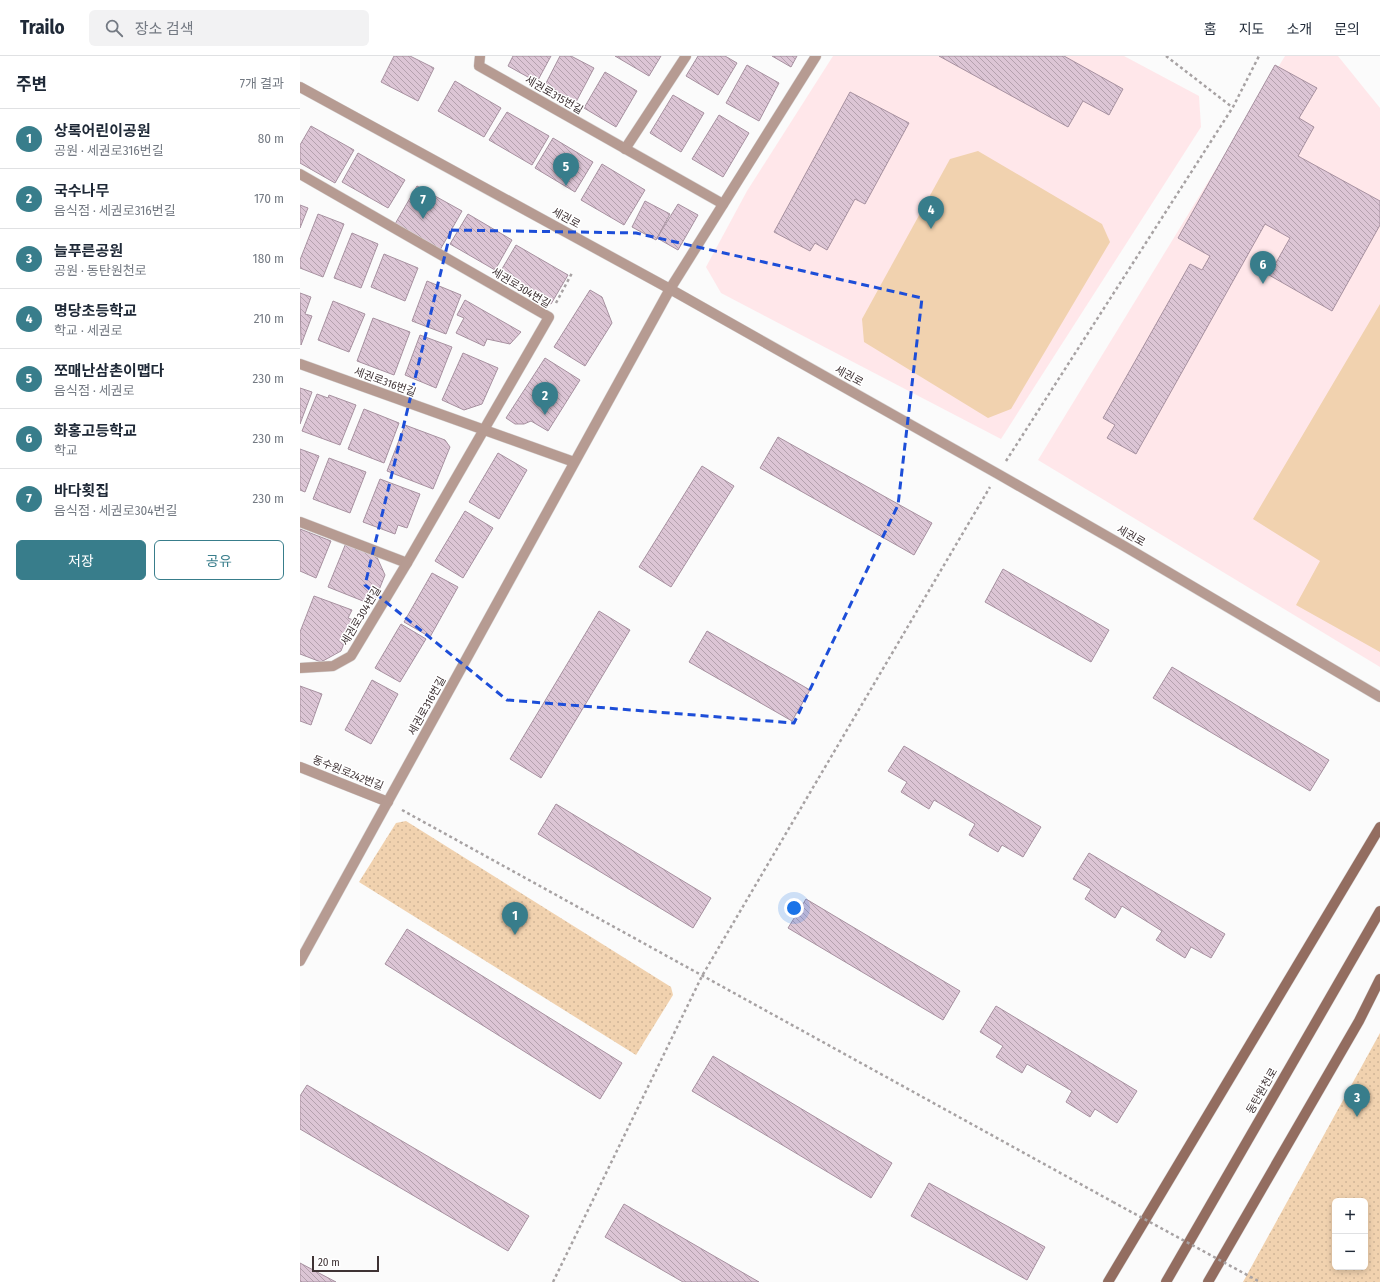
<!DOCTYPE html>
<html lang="ko">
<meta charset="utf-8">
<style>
:root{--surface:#fff;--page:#f2f2f3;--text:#1f2937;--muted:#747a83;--line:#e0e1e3;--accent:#387d8b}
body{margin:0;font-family:"Fira Sans Condensed","Noto Sans KR",sans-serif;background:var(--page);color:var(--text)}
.controls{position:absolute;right:12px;bottom:12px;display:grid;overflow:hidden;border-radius:6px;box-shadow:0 2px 6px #0003}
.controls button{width:36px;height:36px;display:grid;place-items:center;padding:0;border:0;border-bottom:1px solid var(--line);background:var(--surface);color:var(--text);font:20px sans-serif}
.scale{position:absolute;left:12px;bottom:10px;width:67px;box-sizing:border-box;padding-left:4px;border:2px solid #3e3234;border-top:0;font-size:11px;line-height:14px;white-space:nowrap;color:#3e3234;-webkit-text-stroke:3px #fff;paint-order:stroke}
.you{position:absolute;left:494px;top:852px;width:14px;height:14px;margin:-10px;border:3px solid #fff;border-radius:50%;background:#1a73e8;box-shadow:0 0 0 6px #1a73e833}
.badge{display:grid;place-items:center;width:26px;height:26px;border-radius:50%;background:var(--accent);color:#fff;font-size:13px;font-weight:700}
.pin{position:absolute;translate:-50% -33px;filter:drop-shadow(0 1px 2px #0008)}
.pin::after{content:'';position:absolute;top:21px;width:14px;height:12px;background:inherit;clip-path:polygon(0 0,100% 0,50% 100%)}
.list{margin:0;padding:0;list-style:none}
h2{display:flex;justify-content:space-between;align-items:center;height:52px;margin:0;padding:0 16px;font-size:17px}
h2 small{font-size:13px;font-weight:400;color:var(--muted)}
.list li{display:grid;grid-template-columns:26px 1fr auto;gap:12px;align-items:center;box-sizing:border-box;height:60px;padding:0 16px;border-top:1px solid var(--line)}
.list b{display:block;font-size:15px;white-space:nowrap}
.list p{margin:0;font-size:13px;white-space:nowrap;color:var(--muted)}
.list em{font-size:13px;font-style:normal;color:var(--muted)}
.actions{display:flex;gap:8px;padding:12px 16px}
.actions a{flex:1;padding:9px 0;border:1px solid var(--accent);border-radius:6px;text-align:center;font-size:14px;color:var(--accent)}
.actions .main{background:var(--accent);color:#fff}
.icon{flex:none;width:22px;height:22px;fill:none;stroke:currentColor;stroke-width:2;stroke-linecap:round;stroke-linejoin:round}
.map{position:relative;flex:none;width:1080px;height:1226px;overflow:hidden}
header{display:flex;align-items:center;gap:24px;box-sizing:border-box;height:56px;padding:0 20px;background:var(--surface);border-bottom:1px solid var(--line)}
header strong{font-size:19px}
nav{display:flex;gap:22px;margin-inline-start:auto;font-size:14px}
.search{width:280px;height:36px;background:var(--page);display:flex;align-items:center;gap:10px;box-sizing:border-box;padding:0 14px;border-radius:6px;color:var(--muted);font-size:15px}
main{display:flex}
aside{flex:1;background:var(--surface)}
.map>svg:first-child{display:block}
.built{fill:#ffe7ea}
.green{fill:#f1d2af}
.park{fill:url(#park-dots);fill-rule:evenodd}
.building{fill:url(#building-back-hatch);stroke:#a791a0}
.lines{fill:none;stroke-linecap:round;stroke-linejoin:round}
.minor-casing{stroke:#d9d7d7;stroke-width:11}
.tertiary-casing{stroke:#d9d7d7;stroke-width:11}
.secondary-casing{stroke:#d9d7d7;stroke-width:11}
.path{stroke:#a7a2a3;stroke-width:2.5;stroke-dasharray:3 3;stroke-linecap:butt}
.minor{stroke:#b69b92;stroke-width:10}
.tertiary{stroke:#b69b92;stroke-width:10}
.secondary{stroke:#936d60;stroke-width:10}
.path-bridge{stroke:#a7a2a3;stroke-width:2.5;stroke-dasharray:3 3;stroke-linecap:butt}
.marked{fill:none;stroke:#1d4ed8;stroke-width:3;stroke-dasharray:8 5;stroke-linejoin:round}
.labels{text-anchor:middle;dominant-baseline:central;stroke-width:3;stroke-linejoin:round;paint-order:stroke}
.street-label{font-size:11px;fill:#3e3234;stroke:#fff}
</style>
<header>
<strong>Trailo</strong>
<div class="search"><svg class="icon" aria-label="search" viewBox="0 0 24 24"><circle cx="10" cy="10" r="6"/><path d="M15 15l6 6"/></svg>장소 검색</div>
<nav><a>홈</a><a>지도</a><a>소개</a><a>문의</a></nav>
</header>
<main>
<aside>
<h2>주변<small>7개 결과</small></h2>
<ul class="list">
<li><span class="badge">1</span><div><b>상록어린이공원</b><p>공원 · 세권로316번길</p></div><em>80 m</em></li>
<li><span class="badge">2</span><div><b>국수나무</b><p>음식점 · 세권로316번길</p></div><em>170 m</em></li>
<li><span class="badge">3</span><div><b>늘푸른공원</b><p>공원 · 동탄원천로</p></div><em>180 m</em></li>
<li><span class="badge">4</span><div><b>명당초등학교</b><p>학교 · 세권로</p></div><em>210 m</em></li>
<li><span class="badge">5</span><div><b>쪼매난삼촌이맵다</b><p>음식점 · 세권로</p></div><em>230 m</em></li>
<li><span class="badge">6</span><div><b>화홍고등학교</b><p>학교</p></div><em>230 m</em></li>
<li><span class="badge">7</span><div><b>바다횟집</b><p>음식점 · 세권로304번길</p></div><em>230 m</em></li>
</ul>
<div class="actions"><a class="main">저장</a><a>공유</a></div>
</aside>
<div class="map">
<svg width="1080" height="1226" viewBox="0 0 1080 1226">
<defs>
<pattern id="park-dots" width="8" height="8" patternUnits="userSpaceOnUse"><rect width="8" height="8" fill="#f1d2af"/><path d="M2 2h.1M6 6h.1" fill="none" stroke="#d0b597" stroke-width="1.8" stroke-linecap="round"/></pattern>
<pattern id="building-back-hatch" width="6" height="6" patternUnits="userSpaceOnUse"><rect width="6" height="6" fill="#dcc5d5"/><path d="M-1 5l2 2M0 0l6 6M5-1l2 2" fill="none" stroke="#b4a1ae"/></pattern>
</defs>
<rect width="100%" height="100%" fill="#fbfbfb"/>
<!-- built -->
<g class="built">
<polygon points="533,0 824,0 899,40 901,71 701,383 421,237 406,211 447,135"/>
<polygon points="985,0 1038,0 1080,52 1080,611 738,404"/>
</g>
<!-- green -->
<g class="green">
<polygon points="678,95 802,168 810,186 711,353 688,362 564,286 562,263 650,103"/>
<polygon points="1080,248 1080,596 996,549 1020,505 953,463"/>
</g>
<!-- park -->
<g class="park">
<polygon points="106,765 371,931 373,939 336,999 59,826 96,767"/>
<path d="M1080,977v249h-137zM1035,1145h30v66h-30z"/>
</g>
<!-- building -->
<g class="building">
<polygon points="94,0 110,0 134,12 118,45 81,26"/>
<polygon points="213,0 251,0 237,26 208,10"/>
<polygon points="260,0 271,0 294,12 276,46 245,29"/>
<polygon points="315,0 361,0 349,20"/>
<polygon points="398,0 425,0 437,7 418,39 386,20"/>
<polygon points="472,0 497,0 491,11"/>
<polygon points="639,0 764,0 823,33 809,59 783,45 768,71"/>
<polygon points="447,9 479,27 459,65 426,47"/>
<polygon points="975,9 1017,32 999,62 1014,71 998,100 1080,145 1080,169 1032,255 969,219 990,182 965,168 836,398 807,382 815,369 803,362 890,208 902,214 910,200 878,182"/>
<polygon points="305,16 337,35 316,71 284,52"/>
<polygon points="155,25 201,52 184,81 138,55"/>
<polygon points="550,36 609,67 565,148 555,143 527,194 515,187 510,195 474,176"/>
<polygon points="373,39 404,57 381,96 350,77"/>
<polygon points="207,56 249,80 232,109 189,84"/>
<polygon points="419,59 449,77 423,121 392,103"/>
<polygon points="11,70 54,94 35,127 0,107 0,89"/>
<polygon points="253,82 293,106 275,136 235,112"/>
<polygon points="58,97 105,124 88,152 42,126"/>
<polygon points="302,108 345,134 324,169 281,144"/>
<polygon points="117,130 162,155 140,194 95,168"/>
<polygon points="345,145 370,158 356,184 332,171"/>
<polygon points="378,148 398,159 378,194 357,182"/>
<polygon points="0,149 8,152 0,172"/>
<polygon points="18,158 44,168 23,221 0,212 0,204"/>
<polygon points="168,158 212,184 195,214 150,188"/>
<polygon points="52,177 78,188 61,232 34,222"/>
<polygon points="216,189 268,219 251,248 199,218"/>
<polygon points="84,198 118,212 105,245 71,231"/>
<polygon points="127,225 161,239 146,278 112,265"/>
<polygon points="290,234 302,241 312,267 285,310 254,291"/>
<polygon points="0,237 11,241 5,258 12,260 1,289"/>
<polygon points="165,244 221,276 210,288 187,283 184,290 156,277 164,262 157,259"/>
<polygon points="33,245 65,258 49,296 18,284"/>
<polygon points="73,262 110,276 94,319 57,305"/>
<polygon points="120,279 152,291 136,332 105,319"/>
<polygon points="163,297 198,312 182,348 164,354 142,344"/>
<polygon points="245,302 280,324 248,375 231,365 224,368 215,368 206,362"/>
<polygon points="0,332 12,336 0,368"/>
<polygon points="17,338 28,342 29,339 56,349 40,389 2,375"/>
<polygon points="64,353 99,367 84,407 48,393"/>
<polygon points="105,369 145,384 150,391 133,433 87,415"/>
<polygon points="478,381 632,467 614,499 460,412"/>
<polygon points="0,393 19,400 5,436 0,434"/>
<polygon points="198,397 227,414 199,463 169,446"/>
<polygon points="29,402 66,416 50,457 13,443"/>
<polygon points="402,410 434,430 371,531 339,511"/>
<polygon points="80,423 120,438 107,472 98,469 95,478 63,466"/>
<polygon points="165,455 193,472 163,522 135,505"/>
<polygon points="0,473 31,485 16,522 0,515"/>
<polygon points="46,487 76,499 85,519 73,549 28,531"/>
<polygon points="703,513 809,574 791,606 685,546"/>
<polygon points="132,517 158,531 130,581 104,566"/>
<polygon points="14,540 52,554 48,562 53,564 41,595 21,606 0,598 0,576"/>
<polygon points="299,555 330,574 241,722 210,703"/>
<polygon points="101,568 126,583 100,626 75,612"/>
<polygon points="407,575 510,634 492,665 389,606"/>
<polygon points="872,611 1029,704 1010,735 853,642"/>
<polygon points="72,624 98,638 71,688 45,674"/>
<polygon points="0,630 22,638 11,669 0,665"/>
<polygon points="604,690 741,771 723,801 702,789 698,796 669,779 675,768 634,744 629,753 601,736 607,726 588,715"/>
<polygon points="256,748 411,842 393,872 238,778"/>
<polygon points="789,797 925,878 911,902 891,891 885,902 856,884 862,875 822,850 815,862 785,843 791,833 773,823"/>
<polygon points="506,843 660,935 643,964 488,872"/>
<polygon points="107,873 322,1007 300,1043 85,908"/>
<polygon points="696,950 837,1035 817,1067 795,1053 790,1061 766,1046 772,1035 727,1008 722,1017 696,1001 703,990 680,976"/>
<polygon points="413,1000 592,1107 571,1142 392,1035"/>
<polygon points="7,1029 229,1160 208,1195 0,1073 0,1040"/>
<polygon points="629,1127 745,1191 727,1224 611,1160"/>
<polygon points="324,1148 459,1226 383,1226 305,1181"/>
<polygon points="0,1207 36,1226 0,1226"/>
</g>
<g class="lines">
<!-- minor casing -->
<g class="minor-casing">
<g id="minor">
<polyline points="180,0 179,10 423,148"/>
<polyline points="325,93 386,0"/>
<polyline points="0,118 249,261 107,507 0,466"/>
<polyline points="0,308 274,406"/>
<polyline points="0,612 33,610 51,600 107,507"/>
<polyline points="0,711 88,746"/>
<polyline points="0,905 370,233 516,0"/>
</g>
</g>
<!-- tertiary casing -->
<g class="tertiary-casing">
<polyline id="tertiary" points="0,31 370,233 698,418 824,490 1080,641"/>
</g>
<!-- secondary casing -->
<g class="secondary-casing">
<g id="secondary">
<polyline points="808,1226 1080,771"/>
<polyline points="866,1226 1080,855"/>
<polyline points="908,1226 1059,965 1080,923"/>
</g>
</g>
<!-- path -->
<g class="path">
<polyline points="866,0 932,51"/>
<polyline points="256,247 272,217"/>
<polyline points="706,405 933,51 959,0"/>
<polyline points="102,754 813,1146"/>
<polyline points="253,1226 402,920 690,431"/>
</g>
<!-- minor -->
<use href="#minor" class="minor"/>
<!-- tertiary -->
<use href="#tertiary" class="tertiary"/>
<!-- secondary -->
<use href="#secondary" class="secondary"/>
<!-- path-bridge -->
<polyline class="path-bridge" points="813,1146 960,1226"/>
</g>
<!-- marked area -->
<path class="marked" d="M151,174l185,3 286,65 -24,207 -104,218 -287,-23 -142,-115z"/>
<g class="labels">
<!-- street labels -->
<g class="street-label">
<text transform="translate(254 39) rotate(30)">세권로315번길</text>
<text transform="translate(266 162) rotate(29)">세권로</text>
<text transform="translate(221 232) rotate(31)">세권로304번길</text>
<text transform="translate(549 320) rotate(29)">세권로</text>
<text transform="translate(85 326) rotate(20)">세권로316번길</text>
<text transform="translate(831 480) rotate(30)">세권로</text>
<text transform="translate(61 560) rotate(-59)">세권로304번길</text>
<text transform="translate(127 650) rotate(-61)">세권로316번길</text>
<text transform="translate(48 717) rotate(22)">동수원로242번길</text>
<text transform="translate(962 1035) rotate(-60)">동탄원천로</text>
</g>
</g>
</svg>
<div class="controls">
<button>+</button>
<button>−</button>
</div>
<div class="scale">20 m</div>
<div class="you"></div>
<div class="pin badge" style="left:215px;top:879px">1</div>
<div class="pin badge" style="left:245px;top:359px">2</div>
<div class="pin badge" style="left:1057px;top:1061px">3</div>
<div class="pin badge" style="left:631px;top:173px">4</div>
<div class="pin badge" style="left:266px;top:130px">5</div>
<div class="pin badge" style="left:963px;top:228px">6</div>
<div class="pin badge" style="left:123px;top:163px">7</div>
</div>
</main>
